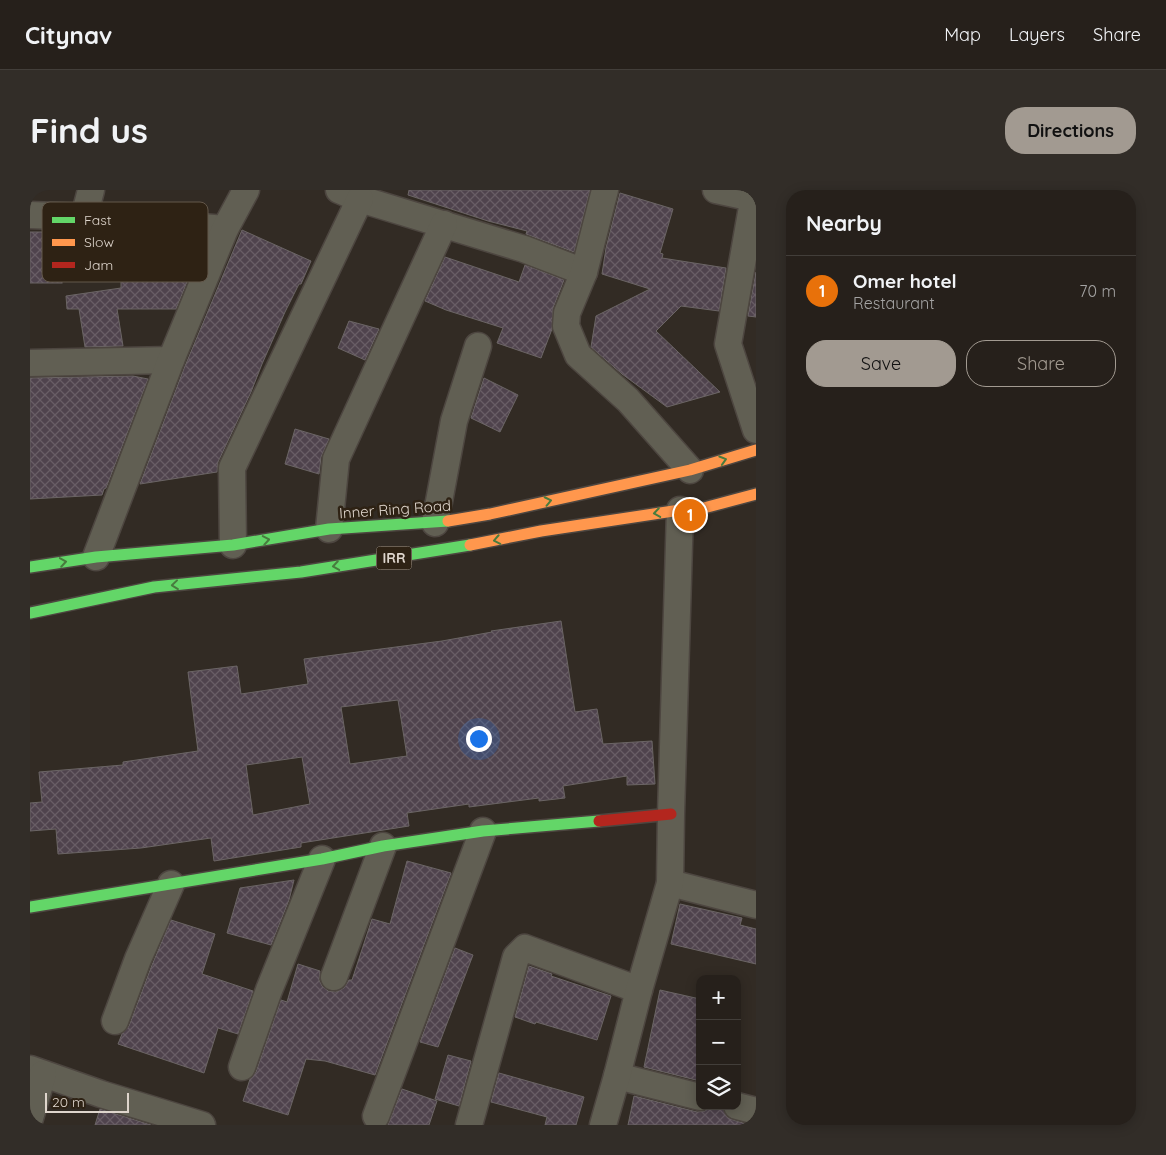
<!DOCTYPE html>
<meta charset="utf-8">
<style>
:root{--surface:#26201b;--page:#322d28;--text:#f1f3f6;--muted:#a4a3a3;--line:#423e3a;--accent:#a29a91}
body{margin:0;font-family:Quicksand,sans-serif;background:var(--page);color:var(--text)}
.controls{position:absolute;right:15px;bottom:15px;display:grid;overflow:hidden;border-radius:10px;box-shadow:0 2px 12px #0003}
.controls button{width:45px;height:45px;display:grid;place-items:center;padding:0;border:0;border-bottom:1px solid var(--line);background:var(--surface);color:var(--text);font:25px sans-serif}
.scale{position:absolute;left:15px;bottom:12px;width:84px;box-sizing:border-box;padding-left:5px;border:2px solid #ded5cc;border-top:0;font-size:14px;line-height:18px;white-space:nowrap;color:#ded5cc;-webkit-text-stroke:4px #2e2214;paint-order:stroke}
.you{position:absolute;left:448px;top:548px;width:18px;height:18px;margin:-12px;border:4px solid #fff;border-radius:50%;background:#1a73e8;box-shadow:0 0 0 8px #1a73e833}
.badge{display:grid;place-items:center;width:32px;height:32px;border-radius:50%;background:var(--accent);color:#fff;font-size:16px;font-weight:700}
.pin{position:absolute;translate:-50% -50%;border:2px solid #fff;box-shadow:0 1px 5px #0006}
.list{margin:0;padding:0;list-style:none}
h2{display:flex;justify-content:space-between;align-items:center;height:65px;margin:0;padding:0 20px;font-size:21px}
h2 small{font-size:16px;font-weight:400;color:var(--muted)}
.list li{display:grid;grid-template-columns:32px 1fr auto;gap:15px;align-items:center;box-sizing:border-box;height:70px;padding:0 20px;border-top:1px solid var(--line)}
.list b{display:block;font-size:19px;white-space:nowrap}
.list p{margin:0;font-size:16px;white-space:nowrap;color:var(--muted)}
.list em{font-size:16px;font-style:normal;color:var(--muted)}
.actions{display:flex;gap:10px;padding:15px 20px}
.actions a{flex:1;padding:11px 0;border:1px solid var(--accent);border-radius:20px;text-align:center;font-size:18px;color:var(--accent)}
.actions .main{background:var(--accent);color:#111}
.icon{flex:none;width:28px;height:28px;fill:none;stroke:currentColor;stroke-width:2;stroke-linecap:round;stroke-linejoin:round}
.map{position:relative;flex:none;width:726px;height:935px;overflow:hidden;border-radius:20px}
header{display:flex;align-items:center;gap:30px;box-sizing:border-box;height:70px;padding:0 25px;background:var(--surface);border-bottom:1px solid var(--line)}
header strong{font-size:24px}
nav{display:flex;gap:28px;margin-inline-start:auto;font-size:18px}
.intro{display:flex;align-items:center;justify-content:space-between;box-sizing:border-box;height:120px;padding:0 30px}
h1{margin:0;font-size:35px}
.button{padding:12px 22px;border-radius:20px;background:var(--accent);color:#111;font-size:18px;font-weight:700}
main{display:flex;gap:30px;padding:0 30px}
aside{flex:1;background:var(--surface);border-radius:20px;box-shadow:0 2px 12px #0003}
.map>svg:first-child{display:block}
.building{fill:url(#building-cross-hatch);stroke:#6b6565;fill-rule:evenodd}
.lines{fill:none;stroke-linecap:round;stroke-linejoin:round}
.street-casing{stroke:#4d4640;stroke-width:29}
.fast-casing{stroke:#4d4640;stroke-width:14}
.slow-casing{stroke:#4d4640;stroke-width:14}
.jam-casing{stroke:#4d4640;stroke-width:14}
.street{stroke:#615f53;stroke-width:26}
.fast{stroke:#63d668;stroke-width:11}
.slow{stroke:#ff974d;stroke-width:11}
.jam{stroke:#b3261e;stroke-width:11}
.oneway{stroke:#487c3e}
.labels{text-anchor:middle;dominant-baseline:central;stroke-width:5;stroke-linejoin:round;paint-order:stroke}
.shield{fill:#2e2214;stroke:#a99f95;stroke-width:1}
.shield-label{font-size:14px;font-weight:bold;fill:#ded5cc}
.street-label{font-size:15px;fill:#ded5cc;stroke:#2e2214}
.key{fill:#2e2214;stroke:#63584b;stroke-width:1}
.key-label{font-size:14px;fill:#ded5cc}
</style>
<header>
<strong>Citynav</strong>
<nav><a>Map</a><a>Layers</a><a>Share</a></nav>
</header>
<div class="intro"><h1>Find us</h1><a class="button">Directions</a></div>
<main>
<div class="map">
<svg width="726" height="935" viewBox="0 0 726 935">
<defs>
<pattern id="building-cross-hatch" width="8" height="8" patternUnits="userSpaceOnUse" patternTransform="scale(1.25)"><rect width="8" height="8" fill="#4f434d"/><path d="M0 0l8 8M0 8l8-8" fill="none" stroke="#685d65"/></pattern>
</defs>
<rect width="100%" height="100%" fill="#322b24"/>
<!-- building -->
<g class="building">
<polygon points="379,0 560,0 544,62 496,44 497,41 458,31 378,5"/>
<polygon points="590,3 643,19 630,63 633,64 632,68 696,78 689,121 651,116 626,141 690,202 637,217 592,184 561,157 566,126 620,99 572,84 576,58"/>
<polygon points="212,40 281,71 271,94 269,94 255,122 232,174 221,202 188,272 187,282 110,294 155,176"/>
<rect x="0" y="42" width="32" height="51"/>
<polygon points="91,45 137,49 137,87 159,87 146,119 87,119 93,156 55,157 49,119 37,119 36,106 91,98"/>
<polygon points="415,67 489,92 495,75 534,90 523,118 522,139 511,168 467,153 473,138 416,120 395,111"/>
<polygon points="726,82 726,127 718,126"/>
<polygon points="319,131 349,139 335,170 308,158"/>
<polygon points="103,186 118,189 76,298 74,299 72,305 0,309 0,188"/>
<polygon points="454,188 488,205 470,242 441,228"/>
<polygon points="265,239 299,249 291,267 289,284 255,274"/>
<path d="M531,431l14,91 22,-3 6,35 49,-3 3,43 -28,1v-9l-64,10 2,12 -26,3v-3l-70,9v-3l-62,9 2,13 -108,17v4l-87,14 -3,-23 -70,10 -83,6 -2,-25 -26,2v-28l12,-1 -3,-30 84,-7v-3l75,-11 -10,-79 49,-6 4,28 67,-10 -4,-25 138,-18 50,-9 -1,-1zM368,510l9,56 -57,8 -9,-57zM272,567l8,47 -57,11 -7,-50z"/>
<polygon points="377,671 421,683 345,885 295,871 276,869 258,925 213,911 220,889 226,882 251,810 257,812 268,774 290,781 289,790 292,796 298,801 306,802 314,798 319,790 322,790 342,729 360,734"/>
<polygon points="264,690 259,710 241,755 197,743 210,698"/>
<polygon points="650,714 712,728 710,735 726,739 726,774 641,754"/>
<polygon points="141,730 185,744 172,784 223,801 208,844 188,838 174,883 88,854 92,844 99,836 122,775"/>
<polygon points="425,758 443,765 408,857 390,852"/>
<polygon points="499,776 522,784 521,786 581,806 567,850 506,832 505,834 485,827"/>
<polygon points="630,800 670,809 670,891 614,877"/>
<polygon points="418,865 441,871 429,916 405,909"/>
<polygon points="469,883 554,907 546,935 515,935 517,927 461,912"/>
<polygon points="372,899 407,911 399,935 358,935"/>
<polygon points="604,906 667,922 675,921 682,916 690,916 692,917 697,927 703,930 720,935 598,935"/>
<polygon points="70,919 121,935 65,935"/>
</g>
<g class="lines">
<!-- street casing -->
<g class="street-casing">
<g id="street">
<polyline points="309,0 330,9 494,59 554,82"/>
<polyline points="575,0 554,82 537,123 536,136 548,165 598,210 660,280"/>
<polyline points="686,0 723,8"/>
<polyline points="725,0 698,154 726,240"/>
<polyline points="0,25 54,27 195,39"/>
<polyline points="54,27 61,0"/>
<polyline points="0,173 141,170"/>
<polyline points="405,333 424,231 448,156"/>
<polyline points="299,339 306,269 414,34"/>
<polyline points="203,355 202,278 330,9"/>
<polyline points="66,367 141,170 195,39 216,0"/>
<polyline points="640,693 726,715"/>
<polyline points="304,787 353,656"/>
<polyline points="85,831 108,769 141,694"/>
<polyline points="212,877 239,800 292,669"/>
<polyline points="0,879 71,904 172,935"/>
<polyline points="587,886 670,907"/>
<polyline points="707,916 726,921"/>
<polyline points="346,926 453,641"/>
<polyline points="0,928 13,884"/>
<polyline points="439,935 486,767 495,758 609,800"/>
<polyline points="573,935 587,886 609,800 640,693 641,624 650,320"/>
</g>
</g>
<!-- fast casing -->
<g class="fast-casing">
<g id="fast">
<polyline points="0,377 66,367 203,355 299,339 418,331"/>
<polyline points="0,423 124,397 271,382 440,355"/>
<polyline points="0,717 292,669 353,656 453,641 569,631"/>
</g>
</g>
<!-- slow casing -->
<g class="slow-casing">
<g id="slow">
<polyline points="418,331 460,324 660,280 726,260"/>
<polyline points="440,355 511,341 650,320 670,319 726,304"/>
</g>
</g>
<!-- jam casing -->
<g class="jam-casing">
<polyline id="jam" points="569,631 641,624"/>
</g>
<!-- street -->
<use href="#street" class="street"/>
<!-- fast -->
<use href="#fast" class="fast"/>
<!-- slow -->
<use href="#slow" class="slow"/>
<!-- jam -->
<use href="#jam" class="jam"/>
</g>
<!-- one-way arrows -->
<defs><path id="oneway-chevron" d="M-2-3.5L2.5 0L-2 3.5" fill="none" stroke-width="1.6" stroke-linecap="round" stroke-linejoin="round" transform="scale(1.25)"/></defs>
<g class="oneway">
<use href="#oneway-chevron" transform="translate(693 270) rotate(-17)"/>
<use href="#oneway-chevron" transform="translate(518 311) rotate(-12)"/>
<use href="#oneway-chevron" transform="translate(627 323) rotate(171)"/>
<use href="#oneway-chevron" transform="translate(236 350) rotate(-10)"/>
<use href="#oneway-chevron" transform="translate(467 350) rotate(169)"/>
<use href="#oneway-chevron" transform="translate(33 372) rotate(-9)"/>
<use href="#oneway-chevron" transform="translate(306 376) rotate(171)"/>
<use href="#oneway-chevron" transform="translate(145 395) rotate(174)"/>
</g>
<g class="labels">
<!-- shield labels -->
<rect class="shield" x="346.5" y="356.5" width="35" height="23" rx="4"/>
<g class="shield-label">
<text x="364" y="368">IRR</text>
</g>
<!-- street labels -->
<g class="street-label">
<text transform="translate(365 319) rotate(-4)">Inner Ring Road</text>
</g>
</g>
<!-- legend -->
<rect x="12" y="12" width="166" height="80" rx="8" class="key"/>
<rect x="22" y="27" width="23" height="6" fill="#63d668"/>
<rect x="22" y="49" width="23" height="7" fill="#ff974d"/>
<rect x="22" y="72" width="23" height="6" fill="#b3261e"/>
<g class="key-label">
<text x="54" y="35">Fast</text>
<text x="54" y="57">Slow</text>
<text x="54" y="80">Jam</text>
</g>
</svg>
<div class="controls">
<button>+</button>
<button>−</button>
<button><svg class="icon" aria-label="layers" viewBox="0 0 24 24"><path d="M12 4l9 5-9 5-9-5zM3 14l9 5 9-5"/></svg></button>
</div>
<div class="scale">20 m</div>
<div class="you"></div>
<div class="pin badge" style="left:660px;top:325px;background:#e8710a">1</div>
</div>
<aside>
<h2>Nearby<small></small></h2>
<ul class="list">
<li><span class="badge" style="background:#e8710a">1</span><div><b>Omer hotel</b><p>Restaurant</p></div><em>70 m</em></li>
</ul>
<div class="actions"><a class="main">Save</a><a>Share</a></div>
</aside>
</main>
